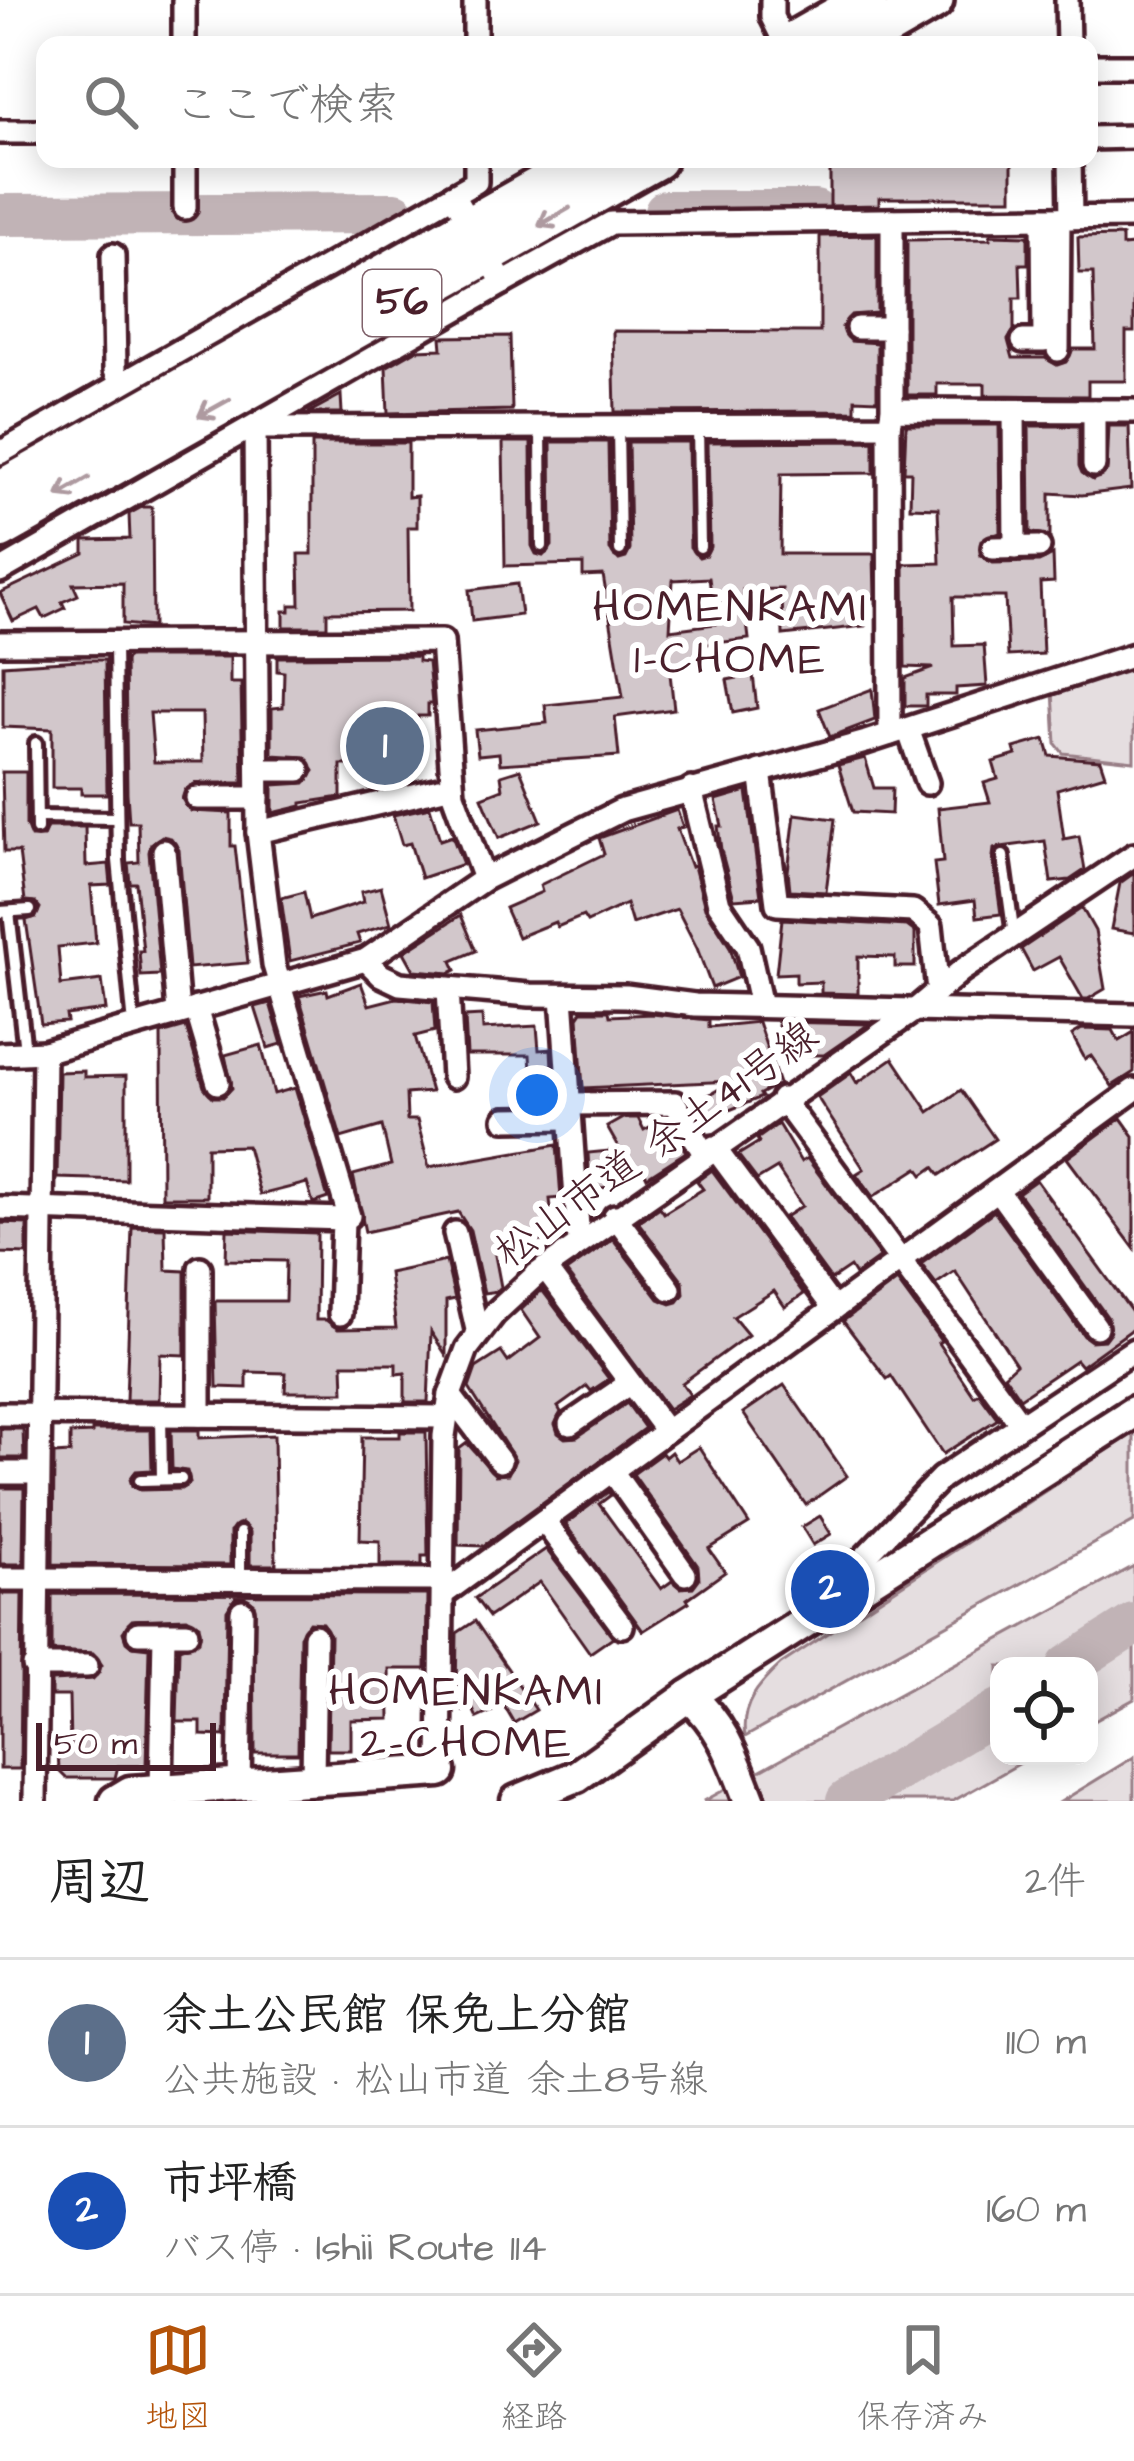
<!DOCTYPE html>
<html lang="ja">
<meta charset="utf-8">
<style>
:root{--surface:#fff;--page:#f2f2f2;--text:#222;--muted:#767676;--line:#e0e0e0;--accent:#b45309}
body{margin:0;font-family:"Architects Daughter","Klee One",sans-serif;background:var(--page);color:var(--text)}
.controls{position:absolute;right:36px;bottom:36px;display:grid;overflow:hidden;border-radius:24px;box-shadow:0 6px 30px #0003}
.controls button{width:108px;height:108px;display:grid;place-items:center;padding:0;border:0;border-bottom:3px solid var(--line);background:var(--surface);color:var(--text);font:60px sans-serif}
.scale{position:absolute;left:36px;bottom:30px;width:180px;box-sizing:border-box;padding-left:12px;border:6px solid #4a1f2b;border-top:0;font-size:33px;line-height:42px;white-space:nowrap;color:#4a1f2b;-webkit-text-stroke:9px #fff;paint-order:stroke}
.you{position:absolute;left:537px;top:1095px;width:42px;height:42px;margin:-30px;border:9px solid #fff;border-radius:50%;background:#1a73e8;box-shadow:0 0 0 18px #1a73e833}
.badge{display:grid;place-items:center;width:78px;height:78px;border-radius:50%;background:var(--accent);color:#fff;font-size:39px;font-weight:700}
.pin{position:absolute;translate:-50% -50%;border:6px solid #fff;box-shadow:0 3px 12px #0006}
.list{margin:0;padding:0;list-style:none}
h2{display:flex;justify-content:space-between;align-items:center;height:156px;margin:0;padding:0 48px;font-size:51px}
h2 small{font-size:39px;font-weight:400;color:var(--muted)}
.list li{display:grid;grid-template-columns:78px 1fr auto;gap:36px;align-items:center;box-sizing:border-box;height:168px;padding:0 48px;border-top:3px solid var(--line)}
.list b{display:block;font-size:45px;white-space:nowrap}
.list p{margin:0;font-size:39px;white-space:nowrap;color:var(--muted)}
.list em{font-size:39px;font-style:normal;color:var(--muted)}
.icon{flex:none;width:66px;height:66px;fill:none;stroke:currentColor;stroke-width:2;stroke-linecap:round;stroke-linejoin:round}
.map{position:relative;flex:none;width:1134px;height:1801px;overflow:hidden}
.search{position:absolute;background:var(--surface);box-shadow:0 6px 30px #0003;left:36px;right:36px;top:36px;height:132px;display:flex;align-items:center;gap:30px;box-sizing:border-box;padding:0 42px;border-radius:24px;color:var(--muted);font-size:45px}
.sheet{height:492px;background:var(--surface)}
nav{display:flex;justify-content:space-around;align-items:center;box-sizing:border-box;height:168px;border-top:3px solid var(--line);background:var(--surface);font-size:33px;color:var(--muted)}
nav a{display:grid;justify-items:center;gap:6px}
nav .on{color:var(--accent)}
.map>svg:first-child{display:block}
.green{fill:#e5dee0;stroke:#987e86;stroke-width:3}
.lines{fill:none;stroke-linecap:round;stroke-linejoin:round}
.river{stroke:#c1b3b6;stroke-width:42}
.building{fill:#d2c7cb;stroke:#4a1f2b;stroke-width:3;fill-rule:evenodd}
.lane-casing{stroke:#4a1f2b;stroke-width:20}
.street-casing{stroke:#4a1f2b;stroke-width:30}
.secondary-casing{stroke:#4a1f2b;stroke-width:39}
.highway-casing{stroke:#4a1f2b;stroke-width:48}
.lane{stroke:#fff;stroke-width:10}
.street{stroke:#fff;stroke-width:21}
.secondary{stroke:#fff;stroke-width:30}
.highway{stroke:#fff;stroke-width:39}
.oneway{stroke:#ae9aa0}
.labels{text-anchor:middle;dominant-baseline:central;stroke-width:12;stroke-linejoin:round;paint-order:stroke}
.shield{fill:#fff;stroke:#80626b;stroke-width:3}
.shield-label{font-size:39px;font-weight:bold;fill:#4a1f2b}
.street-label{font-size:42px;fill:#4a1f2b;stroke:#fff}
.neighbourhood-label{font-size:45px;letter-spacing:3px;fill:#4a1f2b;stroke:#fff}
</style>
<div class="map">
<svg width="1134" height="1801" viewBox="0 0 1134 1801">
<rect width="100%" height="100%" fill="#fff"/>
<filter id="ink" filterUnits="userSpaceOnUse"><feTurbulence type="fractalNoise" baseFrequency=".00833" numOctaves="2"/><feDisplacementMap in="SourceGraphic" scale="24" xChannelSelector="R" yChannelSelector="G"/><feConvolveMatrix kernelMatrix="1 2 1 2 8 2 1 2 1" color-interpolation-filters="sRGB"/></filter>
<g filter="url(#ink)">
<!-- green -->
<g class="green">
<polygon points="1134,666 1134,761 1063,753 1056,744 1053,691"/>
<path d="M1134,1433v88l-389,216c-5,-32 14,-53 36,-73z"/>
<polygon points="1134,1566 1134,1699 1089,1724 1089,1666 999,1666 999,1756 1033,1756 953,1801 704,1801"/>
<polygon points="1134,1757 1134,1801 1062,1801"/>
</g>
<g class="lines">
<!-- river -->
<g class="river">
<polyline points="665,211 815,211"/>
<polyline points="0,215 395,213"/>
<polyline points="1068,1666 1134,1624"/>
<polyline points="847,1801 999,1710"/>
</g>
</g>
<!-- building -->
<g class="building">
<polygon points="830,159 1012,159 1012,198 879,198 879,205 830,206"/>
<polygon points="877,235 877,313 851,315 842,327 851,341 877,343 877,400 855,399 855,411 615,412 613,331 820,332 820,236"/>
<polygon points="990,235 1028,236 1028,264 1020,264 1021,298 1014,298 1014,330 1008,340 1013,358 1045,358 1057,365 1066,362 1073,349 1095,349 1093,273 1079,273 1078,237 1122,236 1122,246 1134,245 1134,332 1126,332 1126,381 1088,381 1088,396 985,395 985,384 937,384 937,395 907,395 907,240 990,239"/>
<polygon points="510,336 512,410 388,413 386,367 416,350 442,349 441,337"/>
<polygon points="341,395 342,413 308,413"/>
<polygon points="906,425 999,425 1000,533 981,540 980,555 993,563 1039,562 1053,555 1054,582 1040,583 1043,654 1008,656 1005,597 953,597 954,646 984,645 987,686 956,688 956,695 926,695 926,706 905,706 905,678 933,668 905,667 904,564 940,563 938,508 910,507 911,472 904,472"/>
<polygon points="1029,426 1079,426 1079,466 1082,473 1093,480 1107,471 1109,426 1129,426 1131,489 1082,495 1050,493 1050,537 1030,532"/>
<path d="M874,441v32l-93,1 -1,80h94l1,44h-10v28l-82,9 -1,-46 -39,1 6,49 -50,6 2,15 -32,5 5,44 -59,8 4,39 -119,8 -1,-11 -21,2 -3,-25 72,-7 -2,-18 78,-8 -20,-122 -20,1v-12l-78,2 -2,-124h28l1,104 4,8 7,2 9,-10 -1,-104h57l2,108 9,10 7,-2 4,-8 -2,-108h60l2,105 9,10 7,-2 4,-8 -2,-105zM709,578l6,46 -45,6 3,-50z"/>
<polygon points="312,443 408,443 408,497 417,496 417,527 408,527 409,611 327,612 327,627 284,627 284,611 290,611 290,605 300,605 299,554 312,554"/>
<polygon points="142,507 152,507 153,627 123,624 123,583 73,584 78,595 62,602 65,608 44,618 39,609 13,621 0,593 84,553 84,540 130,539 129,514"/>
<polygon points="517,584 521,615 472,621 469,590"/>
<polygon points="418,656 418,661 428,662 432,704 428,704 428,716 418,716 418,764 341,765 341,797 302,803 302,806 273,813 273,785 305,783 314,771 305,757 272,755 272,708 283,707 284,672 277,671 277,657"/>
<path d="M129,657h101v26h11l2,100h-47l-11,7 -3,9 9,12 40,2v33h4l13,117 -59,5 -10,-118 -8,-12 -9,-2 -11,8 -2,8 11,123 -19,1 -2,-25h4l-7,-68h-6l-2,-20 11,-1 -1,-40h-9l-2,-29 -2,-133zM150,713h52l1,49h-49z"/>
<polygon points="79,660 105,660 107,794 81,794 81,788 52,788 52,729 3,727 3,665"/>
<polygon points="753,675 757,708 733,713 727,680"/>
<polygon points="872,689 875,720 830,737 819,709"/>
<polygon points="1045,739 1050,756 1100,760 1105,775 1057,789 1064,839 1079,836 1085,870 1070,880 1051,882 1045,841 1001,847 994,849 993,857 1001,914 977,917 975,900 939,905 934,863 943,862 938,808 990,802 984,783 998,779 993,762 1016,755 1014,748"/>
<polygon points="865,758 874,788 892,788 891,814 853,812 838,765"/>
<polygon points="520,769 541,821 499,838 482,797 503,789 501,775"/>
<polygon points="2,772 26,772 26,825 31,837 43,837 47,827 85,827 86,866 109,864 111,885 91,886 96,943 58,947 61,985 102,980 106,1010 66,1015 67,1022 41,1024 26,920 36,917 40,908 35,902 25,901 19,852 4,852"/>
<polygon points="747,791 761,897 734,899 721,850 718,826 722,826 716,800"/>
<polygon points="430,807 440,840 452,836 463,864 421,878 410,843 402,845 393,815"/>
<polygon points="677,810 683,827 677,829 691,867 694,866 705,908 730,947 739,977 712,988 697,948 677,909 632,924 626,904 587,922 583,916 557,927 555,922 518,937 505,908 542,892 540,885 604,854 599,838"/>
<polygon points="795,814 835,819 826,892 790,890 788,871"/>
<polygon points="1134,873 1134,933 1111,929 1120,883"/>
<polygon points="381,887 391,924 357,934 360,943 290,961 281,898 304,892 310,919 363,902 361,892"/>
<polygon points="1082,908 1095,931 1105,989 1088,999 1083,999 1059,957 1033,971 1021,949"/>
<polygon points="461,915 476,951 452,961 456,970 450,973 414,970 404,952"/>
<polygon points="782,919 907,926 915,932 915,967 895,967 895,957 858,956 858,994 821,993 821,982 796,983 796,973 776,974"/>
<polygon points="361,983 369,1005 396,998 433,1002 435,1031 415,1036 431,1092 406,1094 407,1120 417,1120 429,1167 557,1145 561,1198 550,1199 554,1240 515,1243 516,1246 494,1250 501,1287 497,1291 484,1293 470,1230 458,1212 365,1232 353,1175 391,1165 382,1126 341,1138 299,996 327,990 328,995"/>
<polygon points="270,1003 282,1044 268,1048 255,1007"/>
<polygon points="582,1011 609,1011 610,1016 652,1014 709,1020 709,1027 758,1022 779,1084 760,1094 762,1097 702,1121 693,1104 733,1081 583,1088 578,1017"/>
<polygon points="482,1016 483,1029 537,1026 539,1050 551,1049 553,1086 532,1087 530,1055 467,1055 465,1017"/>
<polygon points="778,1022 869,1024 824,1055 779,1055"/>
<polygon points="186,1027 204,1087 213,1097 223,1097 232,1088 225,1055 261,1045 274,1094 295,1088 328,1198 313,1203 307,1183 260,1195 247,1146 207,1147 207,1197 162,1197 161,1034"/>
<polygon points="1082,1029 1113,1030 1119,1041 1134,1032 1134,1072 1112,1086 1091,1056 1085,1059 1072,1035"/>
<polygon points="893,1058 929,1112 961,1090 995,1139 940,1175 934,1167 923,1175 918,1168 873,1197 856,1174 864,1169 817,1097 851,1073 857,1083"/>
<polygon points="84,1071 84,1077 126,1076 126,1180 57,1178 59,1072"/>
<polygon points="623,1118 638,1118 644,1130 666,1118 686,1152 647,1177 643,1169 609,1187 590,1189 588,1153 620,1150 607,1127"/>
<polygon points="1121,1118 1134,1136 1134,1248 1067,1158"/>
<polygon points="778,1124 801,1162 807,1158 880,1257 855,1275 850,1267 831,1280 785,1217 802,1206 777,1168 757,1180 738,1155 759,1142 757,1139"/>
<polygon points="712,1170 804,1294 785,1307 774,1291 733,1317 748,1335 682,1383 690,1395 668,1409 566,1272 613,1239 659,1299 671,1304 678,1302 684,1294 683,1281 638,1222 660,1207 664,1213 703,1189 697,1181"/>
<polygon points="1036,1180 1134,1315 1134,1328 1081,1366 1076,1360 1020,1398 1004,1375 1016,1364 955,1271 936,1284 921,1264 994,1211 1084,1336 1091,1341 1104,1340 1110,1332 1108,1318 1018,1193"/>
<polygon points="0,1223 27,1224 27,1254 0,1253"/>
<polygon points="132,1227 165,1228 166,1270 185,1271 185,1355 160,1354 159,1400 126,1400"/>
<polygon points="227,1230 317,1233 316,1320 326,1320 338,1329 396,1328 389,1273 446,1261 455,1299 446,1301 446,1355 431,1332 428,1402 405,1402 405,1373 396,1374 396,1364 343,1364 344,1392 285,1392 286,1373 247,1372 247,1388 217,1387 215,1301 285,1301 286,1261 226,1260"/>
<polygon points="897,1281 941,1341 938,1343 974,1396 979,1393 998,1419 943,1454 891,1376 887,1379 843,1321"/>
<polygon points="542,1290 609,1379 591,1391 587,1386 558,1407 561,1412 555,1424 558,1433 565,1438 577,1437 627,1403 645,1428 483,1546 458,1545 459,1449 467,1443 495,1475 508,1474 515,1460 469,1388 476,1368 501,1352 508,1362 540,1338 521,1310"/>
<polygon points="784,1385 847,1476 806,1505 743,1413"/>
<polygon points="0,1429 23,1429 24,1458 0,1458"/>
<polygon points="92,1430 151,1430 152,1470 136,1471 130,1479 132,1486 140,1490 181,1489 190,1483 187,1471 172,1469 171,1430 199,1430 199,1438 274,1435 276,1565 250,1565 250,1532 241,1523 230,1532 230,1565 53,1564 54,1454 70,1453 70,1434 92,1433"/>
<polygon points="400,1432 426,1432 428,1556 422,1556 422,1565 380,1565 380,1541 360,1540 362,1437 400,1437"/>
<polygon points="699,1447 749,1524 709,1549 725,1572 687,1599 689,1602 643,1631 565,1524 608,1492 611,1495 599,1504 661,1589 672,1581 680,1588 693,1587 699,1579 698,1566 633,1474 662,1453 665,1457 671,1452 677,1461"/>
<polygon points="0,1488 24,1488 23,1564 0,1564"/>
<polygon points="820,1516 831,1534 813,1545 802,1527"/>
<polygon points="546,1549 613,1637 590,1653 540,1582 489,1617 475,1598"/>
<polygon points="0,1594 22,1594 20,1769 0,1769"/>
<polygon points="52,1594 427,1595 426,1669 389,1669 390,1719 351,1720 351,1750 328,1750 330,1635 322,1623 309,1622 300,1636 298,1753 255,1753 254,1603 243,1596 236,1597 227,1610 225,1736 201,1735 201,1722 177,1722 179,1648 199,1641 199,1625 187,1618 132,1620 123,1632 126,1641 132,1646 149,1648 146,1766 118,1766 115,1778 66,1778 59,1771 58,1750 70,1750 69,1696 51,1696 51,1681 93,1679 102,1665 93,1653 52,1651"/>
<polygon points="475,1621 536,1710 514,1723 504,1706 477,1718 472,1707 463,1711 456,1695 457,1633"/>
</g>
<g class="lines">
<!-- lane casing -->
<g class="lane-casing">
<g id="lane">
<polyline points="698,426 700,547"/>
<polyline points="541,427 542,546"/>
<polyline points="618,427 620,550"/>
<polyline points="115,643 118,860 134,1026"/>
<polyline points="36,743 37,829"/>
<polyline points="37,817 117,818"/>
<polyline points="1003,856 1014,936"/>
<polyline points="0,912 30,910"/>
<polyline points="9,912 25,1051"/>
<polyline points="161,1415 162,1479"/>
<polyline points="140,1480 181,1479"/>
<polyline points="240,1533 240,1578"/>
</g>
</g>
<!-- street casing -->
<g class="street-casing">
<g id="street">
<polyline points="184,0 184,45"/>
<polyline points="475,0 475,45"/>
<polyline points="772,0 772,17 786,45"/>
<polyline points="1067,0 1068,45"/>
<polyline points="1089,66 1134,66"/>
<polyline points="0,132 45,132"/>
<polyline points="1089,138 1134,137"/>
<polyline points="185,159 185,208"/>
<polyline points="1070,159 1071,218"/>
<polyline points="892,220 892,410"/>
<polyline points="113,255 115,370 121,384"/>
<polyline points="503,283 611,223 1134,217"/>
<polyline points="857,328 892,328"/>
<polyline points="1023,341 1044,341 1043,218"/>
<polyline points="1058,350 1059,218"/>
<polyline points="1014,411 1015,548"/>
<polyline points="1094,411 1094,465"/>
<polyline points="255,426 258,832 274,965 349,1216 343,1219"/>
<polyline points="889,426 890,734"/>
<polyline points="256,428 889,426 892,410 1134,411"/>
<polyline points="0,453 476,182 476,159"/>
<polyline points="993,548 1039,547"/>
<polyline points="0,571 503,283 453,195"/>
<polyline points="0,643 442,641 453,794 484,879"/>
<polyline points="908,729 927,783"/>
<polyline points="258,770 299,770"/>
<polyline points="760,771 777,904 913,911 931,926 938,991"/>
<polyline points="691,789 719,904 748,947 761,1006"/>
<polyline points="197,798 258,798"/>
<polyline points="258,832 452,786"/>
<polyline points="164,851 178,1012"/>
<polyline points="366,960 381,975 400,984 530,995 626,996 695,1005 1134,1015"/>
<polyline points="448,989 453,1077"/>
<polyline points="562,996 579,1242"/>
<polyline points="196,1008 218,1083"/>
<polyline points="0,1054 44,1052 366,960 484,879 622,810 866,742 1134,655"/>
<polyline points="782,1099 1020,1423"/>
<polyline points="569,1104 675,1103 704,1154"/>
<polyline points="505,1119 570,1118"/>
<polyline points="714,1147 834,1309"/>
<polyline points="998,1191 1096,1327"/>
<polyline points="0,1208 343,1219 340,1314"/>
<polyline points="615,1216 670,1289"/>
<polyline points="455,1233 478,1334"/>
<polyline points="200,1268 200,1415"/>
<polyline points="545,1268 666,1431"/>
<polyline points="450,1395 500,1461"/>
<polyline points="0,1414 445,1417"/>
<polyline points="570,1424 630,1383"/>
<polyline points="612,1471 685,1574"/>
<polyline points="0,1473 38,1473"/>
<polyline points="544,1521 622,1626"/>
<polyline points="0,1579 443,1580"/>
<polyline points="853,1592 850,1580 854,1568 941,1478 1134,1350"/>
<polyline points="443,1594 1134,1090"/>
<polyline points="138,1633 187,1633"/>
<polyline points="34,1666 87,1666"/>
<polyline points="440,1771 444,1436 450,1395 467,1349 494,1314 537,1274 915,1010 961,971 1134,855"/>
<polyline points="313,1780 315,1636"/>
<polyline points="239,1785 242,1611"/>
<polyline points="161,1791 164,1633"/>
<polyline points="35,1801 44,1052"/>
</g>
</g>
<!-- secondary casing -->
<g class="secondary-casing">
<g id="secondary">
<path d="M689,1696c34,29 45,64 61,105"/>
<polyline points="115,1801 130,1792 440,1771"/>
<polyline points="517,1801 577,1776 689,1696 1134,1412"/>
</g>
</g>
<!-- highway casing -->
<g class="highway-casing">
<g id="highway">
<polyline points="788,45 867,0"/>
<polyline points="855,45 933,0"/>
<polyline points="0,491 589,159"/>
<polyline points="0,529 656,159"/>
</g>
</g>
<!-- lane -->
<use href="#lane" class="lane"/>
<!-- street -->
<use href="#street" class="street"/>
<!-- secondary -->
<use href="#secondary" class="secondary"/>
<!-- highway -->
<use href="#highway" class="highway"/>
</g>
<!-- one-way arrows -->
<defs><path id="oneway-shaft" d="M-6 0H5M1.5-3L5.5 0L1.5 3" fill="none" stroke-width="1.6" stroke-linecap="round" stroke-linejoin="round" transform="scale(3)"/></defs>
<g class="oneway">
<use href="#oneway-shaft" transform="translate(554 217) rotate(150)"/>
<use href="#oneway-shaft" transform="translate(214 408) rotate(151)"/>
<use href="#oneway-shaft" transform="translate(73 487) rotate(150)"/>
</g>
</g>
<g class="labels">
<!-- shield labels -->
<rect class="shield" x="363" y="270" width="78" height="66" rx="9"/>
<g class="shield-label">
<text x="402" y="303">56</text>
</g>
<!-- street labels -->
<g class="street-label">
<text transform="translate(657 1145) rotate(-36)">松山市道 余土41号線</text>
</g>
<!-- neighbourhood labels -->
<g class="neighbourhood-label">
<text x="731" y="608">HOMENKAMI<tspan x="731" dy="52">1-CHOME</tspan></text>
<text x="467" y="1692">HOMENKAMI<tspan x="467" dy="52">2-CHOME</tspan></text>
</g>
</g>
</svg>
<div class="controls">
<button><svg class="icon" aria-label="locate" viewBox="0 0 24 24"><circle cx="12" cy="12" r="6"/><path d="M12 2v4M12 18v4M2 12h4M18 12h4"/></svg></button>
</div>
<div class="scale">50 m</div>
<div class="you"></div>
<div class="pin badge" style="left:385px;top:746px;background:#5c6f8a">1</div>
<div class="pin badge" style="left:830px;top:1589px;background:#1a4fb4">2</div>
<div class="search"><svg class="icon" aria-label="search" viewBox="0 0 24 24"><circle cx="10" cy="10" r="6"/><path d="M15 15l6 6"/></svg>ここで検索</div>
</div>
<section class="sheet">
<h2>周辺<small>2件</small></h2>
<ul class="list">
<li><span class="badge" style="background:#5c6f8a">1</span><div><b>余土公民館 保免上分館</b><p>公共施設 · 松山市道 余土8号線</p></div><em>110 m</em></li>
<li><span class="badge" style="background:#1a4fb4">2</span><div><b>市坪橋</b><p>バス停 · Ishii Route 114</p></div><em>160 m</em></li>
</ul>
</section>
<nav>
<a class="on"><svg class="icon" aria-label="map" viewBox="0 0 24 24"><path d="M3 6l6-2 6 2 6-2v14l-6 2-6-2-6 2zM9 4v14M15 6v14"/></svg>地図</a>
<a><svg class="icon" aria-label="directions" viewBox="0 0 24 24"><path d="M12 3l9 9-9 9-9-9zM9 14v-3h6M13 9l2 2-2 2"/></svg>経路</a>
<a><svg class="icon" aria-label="saved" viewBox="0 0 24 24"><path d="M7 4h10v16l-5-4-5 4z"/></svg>保存済み</a>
</nav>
